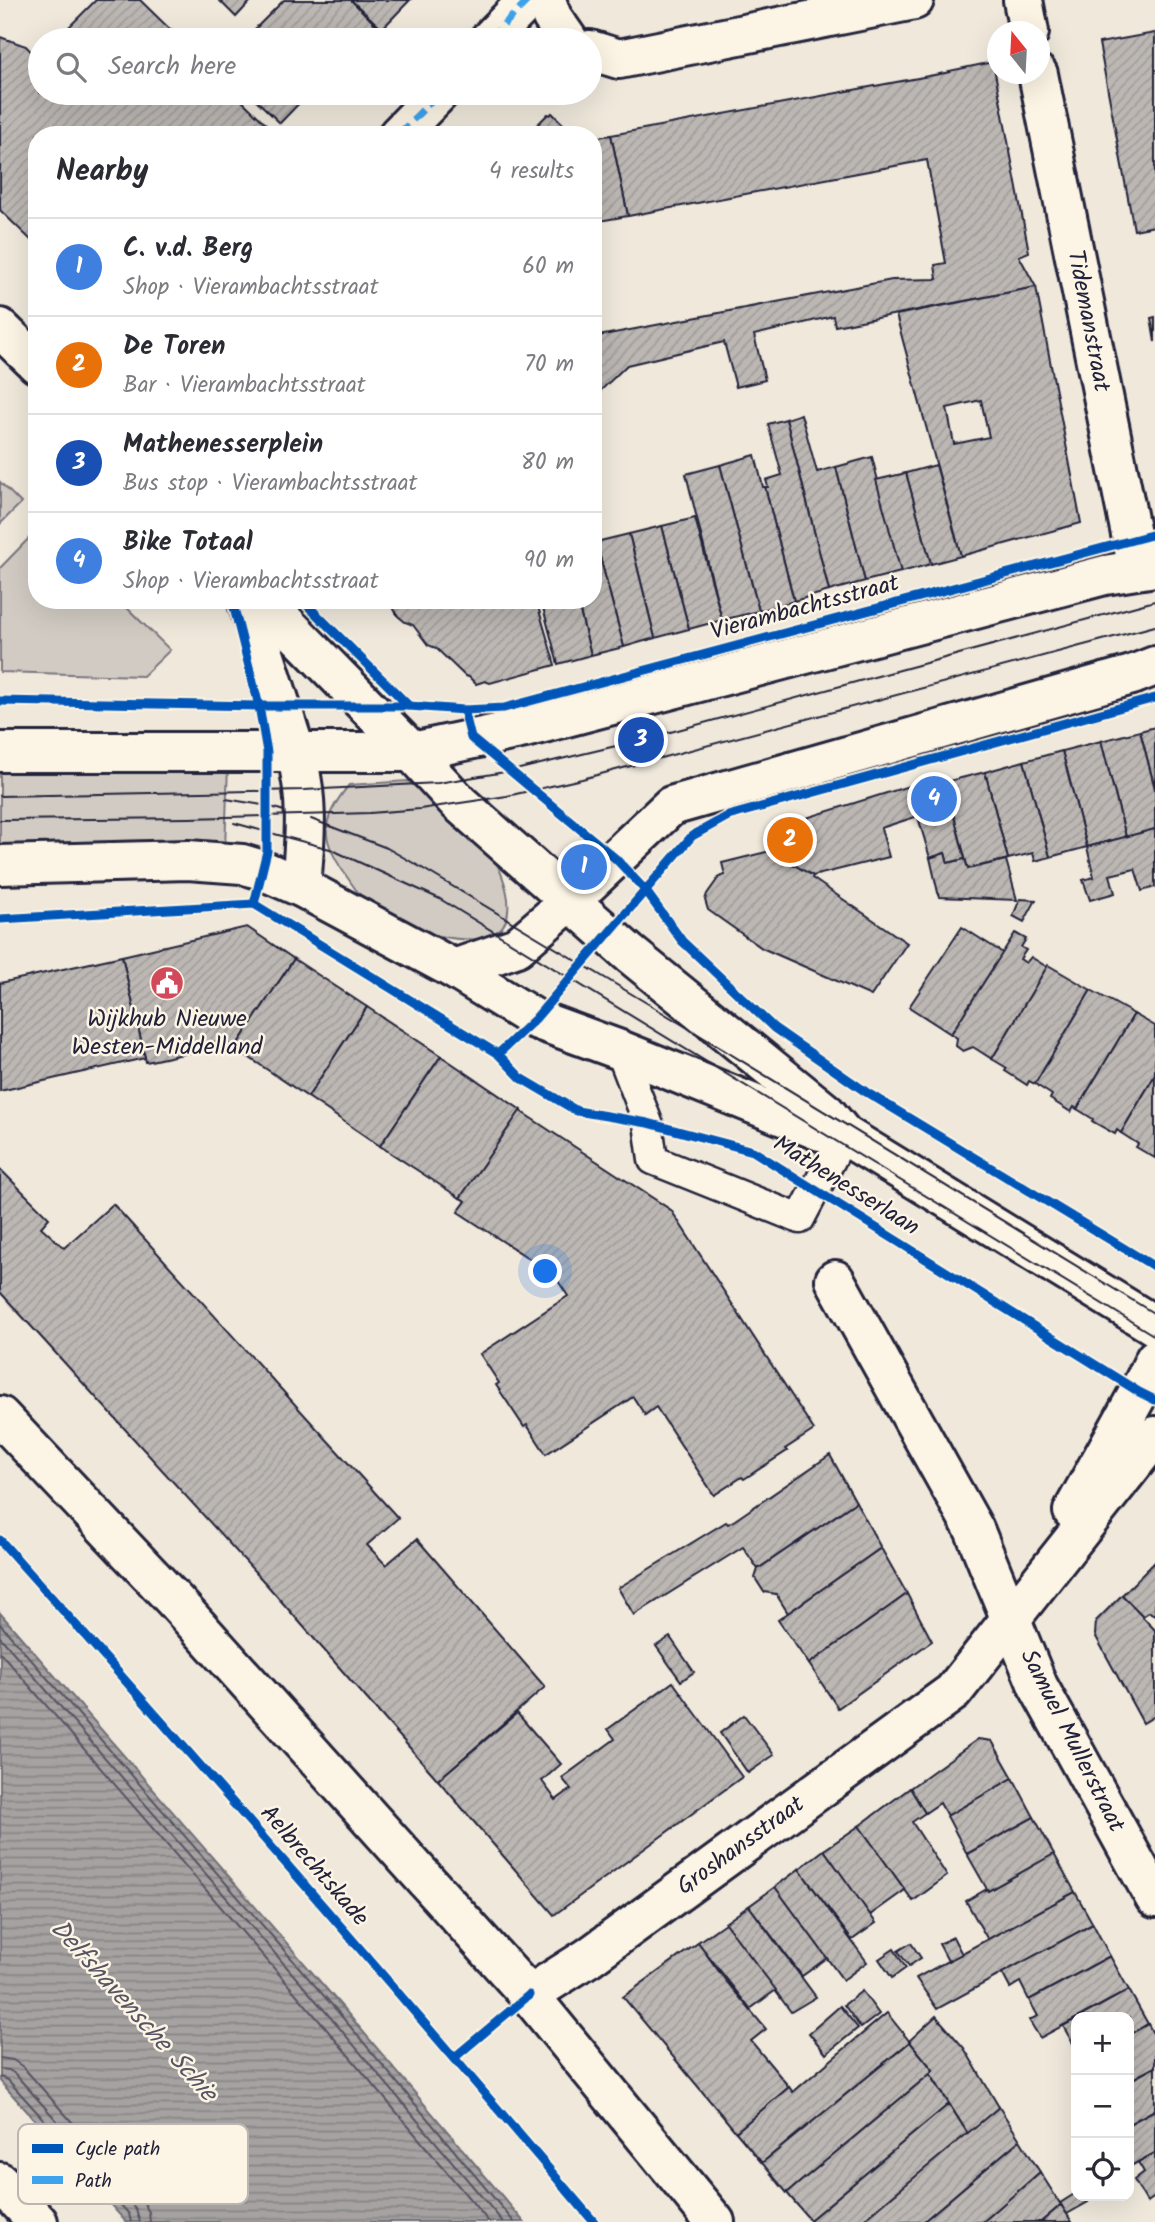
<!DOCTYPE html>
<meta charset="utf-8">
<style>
:root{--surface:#fff;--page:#f7f7f7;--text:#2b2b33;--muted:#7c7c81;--line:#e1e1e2;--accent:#d1495b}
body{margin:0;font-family:Kalam,sans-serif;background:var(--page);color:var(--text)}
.controls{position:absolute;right:21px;bottom:21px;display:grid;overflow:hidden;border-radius:14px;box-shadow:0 7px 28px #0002}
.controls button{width:63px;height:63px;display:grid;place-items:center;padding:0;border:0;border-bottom:2px solid var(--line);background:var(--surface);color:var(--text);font:35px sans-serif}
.compass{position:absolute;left:987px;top:21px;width:63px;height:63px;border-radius:50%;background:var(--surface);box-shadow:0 7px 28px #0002;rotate:342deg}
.you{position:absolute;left:546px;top:1272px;width:24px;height:24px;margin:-18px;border:5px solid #fff;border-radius:50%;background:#1a73e8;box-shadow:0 0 0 10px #1a73e833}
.badge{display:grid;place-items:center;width:46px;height:46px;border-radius:50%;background:var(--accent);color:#fff;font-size:23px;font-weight:700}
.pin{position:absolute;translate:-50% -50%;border:4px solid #fff;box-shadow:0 2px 7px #0006}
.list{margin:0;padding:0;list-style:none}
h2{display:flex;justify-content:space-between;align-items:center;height:91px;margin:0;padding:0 28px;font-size:30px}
h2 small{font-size:23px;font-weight:400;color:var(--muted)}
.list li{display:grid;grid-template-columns:46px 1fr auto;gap:21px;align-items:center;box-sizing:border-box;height:98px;padding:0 28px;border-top:2px solid var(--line)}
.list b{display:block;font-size:26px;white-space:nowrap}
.list p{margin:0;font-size:23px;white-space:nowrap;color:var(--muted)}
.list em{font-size:23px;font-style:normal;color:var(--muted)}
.icon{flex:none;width:38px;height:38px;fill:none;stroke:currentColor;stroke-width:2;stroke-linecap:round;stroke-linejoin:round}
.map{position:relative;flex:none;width:1155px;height:2222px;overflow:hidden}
.search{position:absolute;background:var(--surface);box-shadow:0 7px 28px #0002;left:28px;top:28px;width:574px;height:77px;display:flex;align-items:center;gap:18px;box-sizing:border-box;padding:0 24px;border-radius:38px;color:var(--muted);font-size:26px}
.panel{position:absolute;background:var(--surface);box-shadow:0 7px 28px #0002;left:28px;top:126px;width:574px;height:483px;border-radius:28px}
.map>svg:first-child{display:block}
.grass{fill:#d1cbc3;stroke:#7a767f;stroke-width:2}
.water{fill:url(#water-rules);stroke:#716f79;stroke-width:2}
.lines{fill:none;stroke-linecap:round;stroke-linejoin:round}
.shore{stroke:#575564;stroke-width:2}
.building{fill:url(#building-hatch);stroke:#22223b;stroke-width:2;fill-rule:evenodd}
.lane-casing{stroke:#22223b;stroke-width:33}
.street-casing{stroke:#22223b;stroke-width:44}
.secondary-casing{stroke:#22223b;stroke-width:44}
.lane{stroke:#fcf5e5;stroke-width:28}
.street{stroke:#fcf5e5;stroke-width:38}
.secondary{stroke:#fcf5e5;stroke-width:38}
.tram{stroke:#22223b;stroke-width:2}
.quiet{stroke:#3ea2ec;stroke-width:7;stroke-dasharray:14 7;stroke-linecap:butt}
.cycleway-casing{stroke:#fcf5e5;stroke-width:13}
.cycleway{stroke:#0057b8;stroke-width:9}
.labels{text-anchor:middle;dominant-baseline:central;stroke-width:5;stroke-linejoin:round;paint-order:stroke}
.street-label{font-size:24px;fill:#22223b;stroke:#fcf5e5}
.poi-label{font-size:24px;fill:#22223b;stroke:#fcf5e5}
.water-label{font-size:26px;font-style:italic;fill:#575564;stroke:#fcf5e5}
.key{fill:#fcf5e5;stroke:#bbb6b2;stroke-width:2}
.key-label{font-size:19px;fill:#22223b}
</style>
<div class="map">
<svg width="1155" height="2222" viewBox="0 0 1155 2222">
<defs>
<pattern id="water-rules" width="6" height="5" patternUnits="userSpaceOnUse" patternTransform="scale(1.75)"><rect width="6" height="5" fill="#a6a2a2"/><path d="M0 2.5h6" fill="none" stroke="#878485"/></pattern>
<pattern id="building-hatch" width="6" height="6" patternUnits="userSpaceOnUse" patternTransform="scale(1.75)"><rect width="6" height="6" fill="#bcb7b3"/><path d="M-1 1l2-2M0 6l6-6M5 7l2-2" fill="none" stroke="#a19d9b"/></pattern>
</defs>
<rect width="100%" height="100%" fill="#efe8db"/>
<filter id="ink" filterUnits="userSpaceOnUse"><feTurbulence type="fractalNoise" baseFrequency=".0143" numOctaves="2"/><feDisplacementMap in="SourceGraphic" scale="14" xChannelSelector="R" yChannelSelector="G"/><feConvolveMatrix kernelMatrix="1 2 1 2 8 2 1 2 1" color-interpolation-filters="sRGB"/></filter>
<g filter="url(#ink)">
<!-- grass -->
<g class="grass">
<polygon points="0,482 21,503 0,524"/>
<polygon points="37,530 37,600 119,600 170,650 143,676 0,672 0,568"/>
<polygon points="228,765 225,849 0,848 0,767"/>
<path d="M408,781c17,14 34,27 50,40 7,5 16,10 21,17 15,16 26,39 29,61 6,53 -55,42 -88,32 -16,-4 -34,-15 -48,-24 -11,-7 -19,-22 -27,-33 -25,-36 -25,-54 4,-89z"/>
</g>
<!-- water -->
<polygon class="water" points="0,1613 343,2008 524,2222 126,2222 0,2081"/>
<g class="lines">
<!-- shore -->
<g class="shore">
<polyline points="0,1624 338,2012 514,2222"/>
<polyline points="0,1637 331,2018 503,2222"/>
<polyline points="0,1652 323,2025 489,2222"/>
<polyline points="0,2058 13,2060 23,2067 144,2203 149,2212 150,2222"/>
<polyline points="0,2069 9,2070 15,2074 136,2209 140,2222"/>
<polyline points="0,2077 8,2080 129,2214 131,2222"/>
</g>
</g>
<!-- building -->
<g class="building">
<polygon points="96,0 140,0 181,40 56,40"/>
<polygon points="219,0 250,0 251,1 236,17"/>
<polygon points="284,0 351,0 376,25 361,40 244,40"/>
<polygon points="351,0 410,0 382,29"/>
<polygon points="1155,33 1155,226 1134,230 1099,43"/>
<polygon points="0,37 26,46 38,59 40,56 40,93 234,93 272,130 268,135 37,135 37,246 0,210"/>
<polygon points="993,62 1029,252 1019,256 1036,287 835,326 833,316 754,335 765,380 736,387 724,342 627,365 593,398 593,337 892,280 937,279 935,265 946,263 927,160 628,216 611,135 950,72 949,71"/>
<polygon points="249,93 309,93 280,123"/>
<polygon points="552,113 574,135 527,135 548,114 550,115"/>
<polygon points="611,135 628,216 593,222 593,138"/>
<path d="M1036,287l45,236 -120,33 -65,-241zM981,400l8,37 -35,7 -7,-36z"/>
<polygon points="1155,317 1155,342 1151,318"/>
<polygon points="801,414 817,472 836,467 865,581 829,591 786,419"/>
<polygon points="786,419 829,591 794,601 765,487 768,487 766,480 782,475 768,424"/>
<polygon points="755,455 763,487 765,487 794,601 759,611 720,465"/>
<polygon points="872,457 901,572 865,581 836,467"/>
<polygon points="720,465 759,611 722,620 686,474"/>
<polygon points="936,465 961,556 931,564 906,473"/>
<polygon points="906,473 931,564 901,572 876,480"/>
<polygon points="695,518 722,620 689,629 662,526"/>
<polygon points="662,526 689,629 655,638 629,534"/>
<polygon points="629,534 655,638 624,647 596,542"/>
<polygon points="596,542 624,647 591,655 577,600 593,600 593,543"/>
<polygon points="395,600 536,600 555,665 490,683 485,681 476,684 469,677 465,676 436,648 428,645 413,625 405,622 398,616 391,604"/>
<polygon points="541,600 577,600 591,655 558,664"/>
<polygon points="1155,727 1155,789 1140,731"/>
<polygon points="1140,731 1155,789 1155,829 1126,837 1101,741"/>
<polygon points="1101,741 1126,837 1087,847 1062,751"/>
<polygon points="1062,751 1087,847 1050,857 1024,761"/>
<polygon points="1024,761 1050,857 1035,861 1033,853 1008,859 985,772"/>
<polygon points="985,772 1008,859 968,869 945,782"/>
<polygon points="945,782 965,859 948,863 945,853 930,858 909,786"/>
<polygon points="909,786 918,816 881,828 889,857 813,876 770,851 770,836 777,827"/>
<polygon points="1155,829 1155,887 1142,891 1135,869 1110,875 1115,893 1090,900 1083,880 1094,877 1087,847"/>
<polygon points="770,851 813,876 812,878 907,943 871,996 762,948 708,910 705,900 707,894 719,877 725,875 722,863"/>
<polygon points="945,853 948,863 965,859 968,869 1006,860 1017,900 939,897 930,858"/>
<polygon points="1020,899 1036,900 1024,922 1013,916"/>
<polygon points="247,927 294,959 235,1048 223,1041 210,1043 211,1048 146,1062 122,956"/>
<polygon points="962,927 1003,953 951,1034 909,1007"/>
<polygon points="1015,933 1026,939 1021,947 1026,950 1020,959 1026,963 1031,957 1047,967 992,1059 973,1047 963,1051 956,1046 957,1038 951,1034"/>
<polygon points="122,956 145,1058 0,1091 0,983"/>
<polygon points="294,959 367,1007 308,1097 235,1048"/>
<polygon points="1048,965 1091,990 1035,1084 1029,1081 1027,1085 1005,1071 1007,1068 992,1059"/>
<polygon points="1091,990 1134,1014 1077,1109 1074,1107 1071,1112 1050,1099 1052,1095 1035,1084"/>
<polygon points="367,1007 441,1056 380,1146 308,1097"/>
<polygon points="1134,1014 1155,1026 1155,1075 1121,1133 1117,1130 1115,1134 1092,1121 1093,1119 1077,1109"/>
<polygon points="441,1056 521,1110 460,1198 380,1146"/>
<polygon points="1155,1075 1155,1158 1136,1147 1138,1144 1121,1133"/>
<polygon points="520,1111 671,1210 814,1430 785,1449 787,1451 744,1479 742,1477 714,1495 656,1407 645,1415 633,1397 546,1454 527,1425 524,1427 496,1385 499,1383 480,1354 568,1296 554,1275 458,1212 466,1201 460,1198"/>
<polygon points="0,1169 49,1218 41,1227 64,1248 113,1204 398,1518 367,1545 386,1565 417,1539 545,1687 438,1780 267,1585 0,1292"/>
<polygon points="830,1455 856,1502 758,1569 743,1547 634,1615 618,1588 726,1522 728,1524 735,1520"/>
<polygon points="856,1502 881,1548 788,1613 776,1594 764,1592 755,1578 758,1569"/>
<polygon points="881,1548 907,1594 809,1664 778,1620"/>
<polygon points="1155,1562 1155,1615 1149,1612 1143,1616 1122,1595"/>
<polygon points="907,1594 932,1641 838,1708 809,1664"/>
<polygon points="1122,1595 1155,1630 1155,1716 1143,1723 1095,1635 1096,1621"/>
<polygon points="670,1637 694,1672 681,1681 656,1646"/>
<polygon points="673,1682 742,1777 554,1915 438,1780 517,1713 561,1764 542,1781 556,1800 571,1789 562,1778 615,1739 608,1729"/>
<polygon points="744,1715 774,1755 748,1773 720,1733"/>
<polygon points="978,1739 992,1741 1013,1778 947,1816 940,1803 925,1813 910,1788"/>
<polygon points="1013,1778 1034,1817 967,1854 947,1816"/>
<polygon points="910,1788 925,1813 912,1822 947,1876 913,1901 859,1826"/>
<polygon points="1034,1817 1054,1854 988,1891 967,1854"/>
<polygon points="859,1826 905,1890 870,1915 824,1850"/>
<polygon points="824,1850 876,1923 852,1940 799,1869"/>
<polygon points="1054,1854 1075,1892 988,1940 966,1901 987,1889 988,1891"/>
<polygon points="799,1869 867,1962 843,1980 775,1887"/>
<polygon points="775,1887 827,1958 802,1976 749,1906"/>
<polygon points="1075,1892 1093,1924 937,2009 916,1978"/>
<polygon points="749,1906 816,1997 791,2012 725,1923"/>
<polygon points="725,1923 776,1990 750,2009 698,1942"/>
<polygon points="1093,1924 1110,1956 1029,2000 1020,1982 1010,1988 1002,1973"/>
<polygon points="953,1937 962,1954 948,1961 939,1944"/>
<polygon points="698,1943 726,1981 766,2029 751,2041 789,2087 736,2132 623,1997"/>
<polygon points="911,1943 921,1958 909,1966 898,1951"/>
<polygon points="894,1949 906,1968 892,1978 879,1959"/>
<polygon points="1110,1956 1129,1990 1040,2038 1029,2020 1038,2016 1029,2000"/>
<polygon points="1129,1990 1148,2024 1129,2035 1129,2017 1079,2017"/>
<polygon points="862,1991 879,2014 861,2028 844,2005"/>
<polygon points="840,2006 858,2028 826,2054 809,2033"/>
<polygon points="887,2013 910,2042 762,2163 736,2132 789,2087 793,2092"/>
<polygon points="936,2016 964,2048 999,2107 968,2134 930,2073 933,2070 909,2041"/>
<polygon points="1076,2019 1076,2049 1063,2026"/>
<polygon points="1148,2024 1155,2037 1155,2067 1129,2081 1129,2035"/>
<polygon points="910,2042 933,2070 930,2074 787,2193 762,2163"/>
<polygon points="1155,2067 1155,2110 1129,2124 1129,2081"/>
<polygon points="930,2074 949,2104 810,2220 787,2193"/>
<polygon points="949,2104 968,2134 861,2222 811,2222 810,2220"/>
<polygon points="999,2107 1020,2140 988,2167 923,2222 861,2222"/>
<polygon points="1155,2110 1155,2153 1129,2167 1129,2124"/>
<polygon points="1020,2140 1040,2172 983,2222 923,2222"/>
<polygon points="1155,2153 1155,2197 1147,2202 1134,2180 1144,2172 1138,2162"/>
<polygon points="1040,2172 1061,2205 1041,2222 983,2222"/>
<polygon points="1076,2193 1076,2196 1085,2196 1088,2202 1067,2214 1060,2203"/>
<polygon points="1061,2205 1072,2222 1041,2222"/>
</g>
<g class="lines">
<!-- lane casing -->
<g class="lane-casing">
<polyline id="lane" points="620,1050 648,1123 653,1160 800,1219 844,1135"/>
</g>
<!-- street casing -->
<g class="street-casing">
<g id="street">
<polyline points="546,0 552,17 568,40"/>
<polyline points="1023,0 1029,32"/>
<polyline points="489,40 528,0"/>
<polyline points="590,50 619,59 914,0"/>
<polyline points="1038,74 1138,569"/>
<polyline points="398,135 439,93"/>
<polyline points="0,328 37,364"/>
<polyline points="247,600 296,753"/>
<polyline points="263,600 412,752"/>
<polyline points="835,1280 974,1529 1038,1686 1155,1898"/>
<polyline points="1073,1511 1139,1392 1155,1359"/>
<polyline points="529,1995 589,1957 953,1692 1155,1436"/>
<polyline points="0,2182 38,2222"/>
</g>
</g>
<!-- secondary casing -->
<g class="secondary-casing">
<g id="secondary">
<polyline points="0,752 412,752 525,728 1105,575 1155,567"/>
<polyline points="412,752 459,803 629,953 826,1113 844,1135 1155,1326"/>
<path d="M296,753c13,48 9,85 5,134"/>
<polyline points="0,865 188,860 242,864 262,870 301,887 454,969 535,1019 620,1050 820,1131 843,1134"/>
<polyline points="454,969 517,947 570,901 671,806 1132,675 1155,666"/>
<polyline points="0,1416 175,1601 529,1995 715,2222"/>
</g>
</g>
<!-- lane -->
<use href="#lane" class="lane"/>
<!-- street -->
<use href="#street" class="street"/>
<!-- secondary -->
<use href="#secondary" class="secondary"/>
<!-- tram -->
<g class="tram">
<polyline points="0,796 304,790 438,783 511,771 641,740 1155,601"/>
<polyline points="226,799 268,806 284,811"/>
<polyline points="311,819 387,848 422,868 665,1014 1155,1314"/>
<polyline points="0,820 189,818 370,813 420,809 507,796 582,779 1155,626"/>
<polyline points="234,823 330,849 440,899 1155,1336"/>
</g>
<!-- quiet -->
<g class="quiet">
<polyline points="489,40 528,0"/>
<polyline points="398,135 439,93"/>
</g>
<!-- cycleway casing -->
<g class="cycleway-casing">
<g id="cycleway">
<polyline points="232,600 259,706 267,752 267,851 254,904"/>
<polyline points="302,600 409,706"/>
<polyline points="0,701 259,706 409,706 464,710 471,738 616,859 645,890 682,941 774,1028 866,1092 1155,1267"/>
<polyline points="464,710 504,708 1155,534"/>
<polyline points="0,919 254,904 498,1054 521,1078 577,1111 648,1123 753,1151 1139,1392 1155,1400"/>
<polyline points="498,1054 535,1019 692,836 728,816 1155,698"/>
<path d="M0,1540c201,224 399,452 594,682"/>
<polyline points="455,2057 529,1995"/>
</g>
</g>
<!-- cycleway -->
<use href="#cycleway" class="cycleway"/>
</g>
</g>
<!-- icons -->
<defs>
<g id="civic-disc" transform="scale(1.75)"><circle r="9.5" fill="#d1495b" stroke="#fcf5e5"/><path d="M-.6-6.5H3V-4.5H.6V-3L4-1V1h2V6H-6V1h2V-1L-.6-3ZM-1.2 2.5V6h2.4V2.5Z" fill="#fff"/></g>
</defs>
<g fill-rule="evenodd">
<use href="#civic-disc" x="167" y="983"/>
</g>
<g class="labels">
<!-- street labels -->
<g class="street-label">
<text transform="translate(1088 321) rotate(79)">Tidemanstraat</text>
<text transform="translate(805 608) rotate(-15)">Vierambachtsstraat</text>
<text transform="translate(846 1186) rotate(32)">Mathenesserlaan</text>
<text transform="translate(1072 1741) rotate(63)">Samuel Mullerstraat</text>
<text transform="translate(741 1846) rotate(-36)">Groshansstraat</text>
<text transform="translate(314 1866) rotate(49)">Aelbrechtskade</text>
</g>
<!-- poi labels -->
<g class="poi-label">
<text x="167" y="1019">Wijkhub Nieuwe<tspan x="167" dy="28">Westen-Middelland</tspan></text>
</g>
<!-- water labels -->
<g class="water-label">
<text transform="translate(133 2011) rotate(48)">Delfshavensche Schie</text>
</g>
</g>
<!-- legend -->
<rect x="18" y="2124" width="230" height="80" rx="10" class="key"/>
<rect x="32" y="2144" width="31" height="9" fill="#0057b8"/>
<rect x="32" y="2176" width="31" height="8" fill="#3ea2ec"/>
<g class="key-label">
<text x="75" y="2155">Cycle path</text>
<text x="75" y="2187">Path</text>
</g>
</svg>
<div class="controls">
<button>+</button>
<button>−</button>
<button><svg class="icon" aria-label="locate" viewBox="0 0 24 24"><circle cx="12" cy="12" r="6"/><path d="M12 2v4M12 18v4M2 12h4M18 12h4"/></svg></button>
</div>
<svg class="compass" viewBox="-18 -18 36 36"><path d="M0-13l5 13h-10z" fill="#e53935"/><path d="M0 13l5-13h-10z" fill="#7c7c81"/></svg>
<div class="you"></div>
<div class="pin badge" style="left:584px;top:867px;background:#3f7fe0">1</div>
<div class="pin badge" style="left:790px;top:840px;background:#e8710a">2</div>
<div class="pin badge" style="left:641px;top:740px;background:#1a4fb4">3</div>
<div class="pin badge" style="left:934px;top:799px;background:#3f7fe0">4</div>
<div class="search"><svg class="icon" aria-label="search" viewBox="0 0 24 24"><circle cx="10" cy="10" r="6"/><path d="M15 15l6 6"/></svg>Search here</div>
<section class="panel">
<h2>Nearby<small>4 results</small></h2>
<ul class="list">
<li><span class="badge" style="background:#3f7fe0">1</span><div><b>C. v.d. Berg</b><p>Shop · Vierambachtsstraat</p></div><em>60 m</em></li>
<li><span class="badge" style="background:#e8710a">2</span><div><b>De Toren</b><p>Bar · Vierambachtsstraat</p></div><em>70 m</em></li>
<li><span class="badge" style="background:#1a4fb4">3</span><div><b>Mathenesserplein</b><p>Bus stop · Vierambachtsstraat</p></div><em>80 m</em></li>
<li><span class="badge" style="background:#3f7fe0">4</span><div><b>Bike Totaal</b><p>Shop · Vierambachtsstraat</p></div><em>90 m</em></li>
</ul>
</section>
</div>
